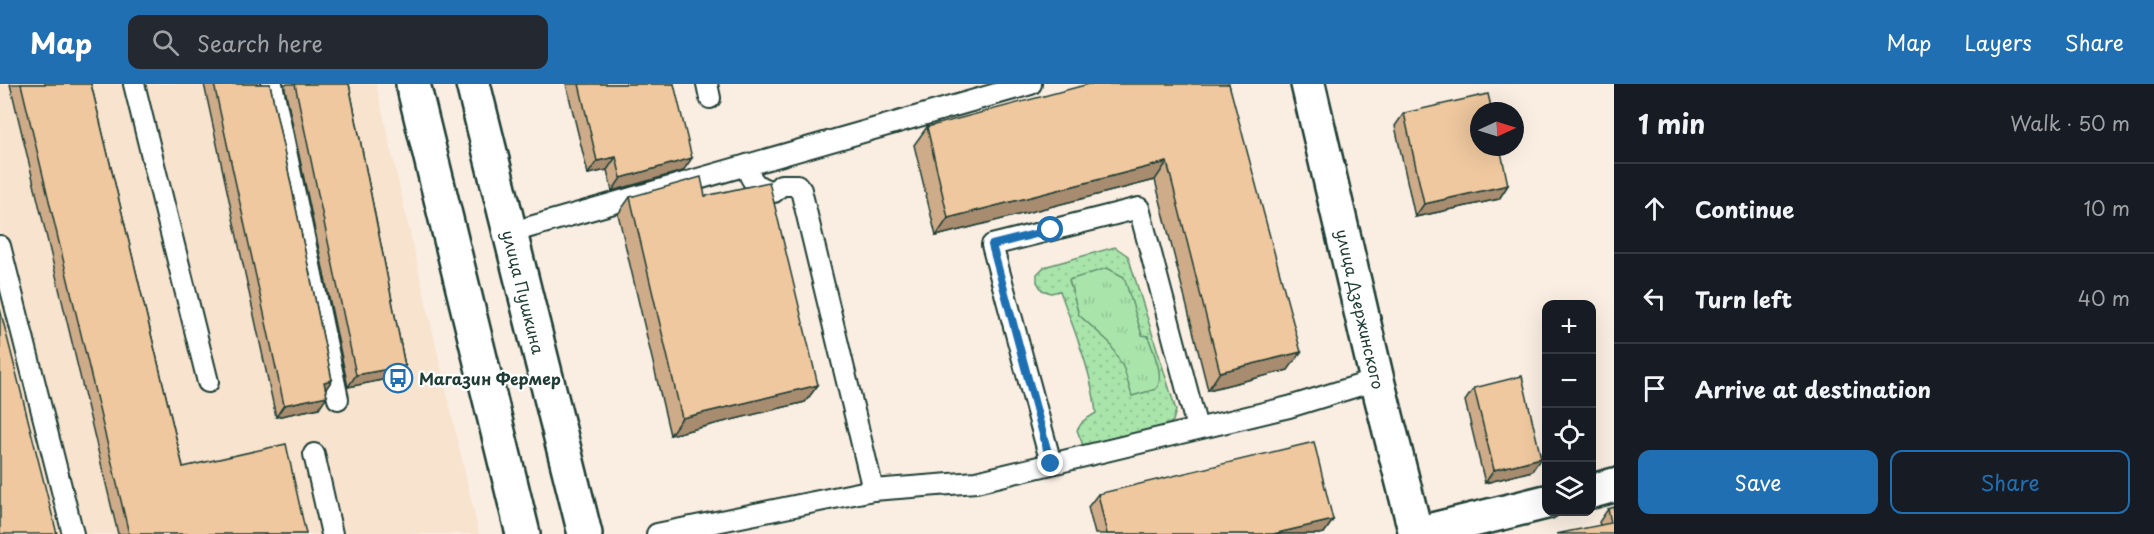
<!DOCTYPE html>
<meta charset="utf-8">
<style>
:root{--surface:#171b24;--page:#242831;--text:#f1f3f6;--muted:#9ea1a6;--line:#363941;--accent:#1f6fb2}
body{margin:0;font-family:"Playpen Sans",sans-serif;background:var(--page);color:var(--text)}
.controls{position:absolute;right:18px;bottom:18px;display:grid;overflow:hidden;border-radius:12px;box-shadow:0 6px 24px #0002}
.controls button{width:54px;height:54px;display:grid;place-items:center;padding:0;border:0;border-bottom:2px solid var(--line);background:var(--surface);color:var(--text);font:30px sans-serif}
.compass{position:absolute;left:1470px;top:18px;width:54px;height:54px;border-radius:50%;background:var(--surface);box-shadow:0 6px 24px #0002;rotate:86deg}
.stop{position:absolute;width:18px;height:18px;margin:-14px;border:4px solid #1f6fb2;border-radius:50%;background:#fff}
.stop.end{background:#1f6fb2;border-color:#fff;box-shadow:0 2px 6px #0008}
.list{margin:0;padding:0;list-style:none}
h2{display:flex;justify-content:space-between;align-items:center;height:78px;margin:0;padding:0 24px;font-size:26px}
h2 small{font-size:20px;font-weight:400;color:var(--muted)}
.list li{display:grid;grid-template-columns:39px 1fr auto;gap:18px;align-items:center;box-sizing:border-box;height:90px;padding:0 24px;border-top:2px solid var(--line)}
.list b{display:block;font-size:22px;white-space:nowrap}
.list em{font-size:20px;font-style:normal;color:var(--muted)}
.actions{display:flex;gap:12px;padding:18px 24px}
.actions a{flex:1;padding:14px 0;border:2px solid var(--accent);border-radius:12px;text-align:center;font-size:21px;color:var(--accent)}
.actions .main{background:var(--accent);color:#fff}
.icon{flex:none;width:33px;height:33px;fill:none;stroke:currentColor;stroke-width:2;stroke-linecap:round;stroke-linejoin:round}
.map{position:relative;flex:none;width:1614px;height:450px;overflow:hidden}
header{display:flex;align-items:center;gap:36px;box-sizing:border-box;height:84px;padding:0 30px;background:var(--accent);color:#fff}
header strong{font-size:28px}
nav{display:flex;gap:33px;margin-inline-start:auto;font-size:21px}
.search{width:420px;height:54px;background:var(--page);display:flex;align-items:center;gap:15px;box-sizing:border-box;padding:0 21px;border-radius:12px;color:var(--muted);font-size:22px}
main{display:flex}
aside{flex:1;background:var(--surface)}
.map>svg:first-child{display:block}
.built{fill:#f7e3ce}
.grass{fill:url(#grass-dots);stroke:#649170;stroke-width:1.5}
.park{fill:url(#park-tufts);stroke:#649170;stroke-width:1.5}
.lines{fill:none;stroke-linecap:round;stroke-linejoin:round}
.service-casing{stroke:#1f3d34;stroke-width:24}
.minor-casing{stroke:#1f3d34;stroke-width:38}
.primary-casing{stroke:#1f3d34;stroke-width:38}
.service{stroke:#fff;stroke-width:20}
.minor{stroke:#fff;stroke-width:33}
.primary{stroke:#fff;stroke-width:33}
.wall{fill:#ceac89;stroke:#1f3d34;stroke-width:1.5}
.shaded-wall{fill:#a78c6f;stroke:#1f3d34;stroke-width:1.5}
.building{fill:#efc89f;stroke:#1f3d34;stroke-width:1.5}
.route{stroke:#1f6fb2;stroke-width:8}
.labels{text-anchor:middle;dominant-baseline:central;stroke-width:4.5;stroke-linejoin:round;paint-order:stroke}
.street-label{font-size:16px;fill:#1f3d34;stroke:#fff}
.poi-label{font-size:16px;font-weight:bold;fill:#1f3d34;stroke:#fff;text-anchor:start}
</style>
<header>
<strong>Map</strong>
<div class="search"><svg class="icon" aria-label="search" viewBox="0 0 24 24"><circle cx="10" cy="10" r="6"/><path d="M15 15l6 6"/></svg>Search here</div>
<nav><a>Map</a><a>Layers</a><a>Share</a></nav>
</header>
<main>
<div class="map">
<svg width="1614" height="450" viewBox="0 0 1614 450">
<defs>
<pattern id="grass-dots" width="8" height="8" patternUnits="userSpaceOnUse" patternTransform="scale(1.5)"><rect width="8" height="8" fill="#a9e5ab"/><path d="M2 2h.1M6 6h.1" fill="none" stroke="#91c594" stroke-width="1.8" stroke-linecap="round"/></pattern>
<pattern id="park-tufts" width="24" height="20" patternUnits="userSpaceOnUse" patternTransform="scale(1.5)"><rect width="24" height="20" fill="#a9e5ab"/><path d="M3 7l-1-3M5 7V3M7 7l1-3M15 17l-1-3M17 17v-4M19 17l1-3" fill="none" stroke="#91c594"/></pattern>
</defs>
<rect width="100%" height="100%" fill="#faeee2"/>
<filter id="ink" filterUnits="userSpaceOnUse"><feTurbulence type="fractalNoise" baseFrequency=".0167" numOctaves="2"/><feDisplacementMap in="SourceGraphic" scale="12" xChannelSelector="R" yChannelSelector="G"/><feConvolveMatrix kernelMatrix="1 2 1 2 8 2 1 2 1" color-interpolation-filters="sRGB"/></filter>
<g filter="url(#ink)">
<!-- built -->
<polygon class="built" points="0,0 376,0 479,450 0,450"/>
<!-- grass -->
<path class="grass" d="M1115,163l13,9 48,154 -3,11 -8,6 -71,20 -11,-2 -6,-15 6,-9 13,-8c-4,-41 -22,-83 -36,-122l-9,2 -9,-3 -5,-8v-8l7,-7z"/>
<!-- park -->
<path class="park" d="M1107,184l17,9 18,58 6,1c4,14 18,41 8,53l-24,7 -8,-27 -15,-27 -30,-27 -10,-35z"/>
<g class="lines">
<!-- service casing -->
<g class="service-casing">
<g id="service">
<polyline points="134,0 208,298"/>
<polyline points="272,0 338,315"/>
<polyline points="707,0 710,14"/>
<path d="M747,81c3,17 10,23 27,27l7,-7h16l4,5 72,300"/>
<polyline points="509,149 1031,0"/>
<polyline points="0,162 73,450"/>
<polyline points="314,370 332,450"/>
<polyline points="1051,379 992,161 1139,124 1197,344"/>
<polyline points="657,450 873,406 976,398 1289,323 1377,296"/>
</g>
</g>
<!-- minor casing -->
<g class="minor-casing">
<g id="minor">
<polyline points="1308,0 1377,296 1416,450"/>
<polyline points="1592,407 1614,401"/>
<polyline points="1416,450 1546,418"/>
</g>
</g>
<!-- primary casing -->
<g class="primary-casing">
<g id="primary">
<polyline points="413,0 523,450"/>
<polyline points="473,0 585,450"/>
</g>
</g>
<!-- service -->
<use href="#service" class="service"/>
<!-- minor -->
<use href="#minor" class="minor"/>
<!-- primary -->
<use href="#primary" class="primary"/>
</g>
<!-- wall -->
<g class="wall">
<polygon points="10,0 91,0 183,383 306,450 118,450"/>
<polygon points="204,0 270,0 332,296 325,306 319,324 276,333"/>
<polygon points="284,0 349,0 405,282 396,293 348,303"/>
<polygon points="566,0 674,0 683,87 612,107 607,86 588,90"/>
<polygon points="1229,0 1288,286 1208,306 1155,96 936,152 914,61 927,43"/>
<polygon points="1404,29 1508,101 1499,115 1415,133 1395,42"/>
<polygon points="705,112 818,301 805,318 670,351 618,130 630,113"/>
<polygon points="1474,304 1532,387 1485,399 1465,317"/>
<polygon points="1098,410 1333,436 1324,449 1319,450 1095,450 1088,423"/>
<polygon points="1608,425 1614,450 1600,441 1599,438"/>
</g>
<!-- shaded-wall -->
<g class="shaded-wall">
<polygon points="616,73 607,86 588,90 597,77"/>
<polygon points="692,74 683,87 612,107 621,94"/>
<polygon points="1167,78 1155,96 936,152 948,134"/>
<polygon points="1508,101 1499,115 1415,133 1424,120"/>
<polygon points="1301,268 1288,286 1208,306 1220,288"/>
<polygon points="405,282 396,293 348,303 356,291"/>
<polygon points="332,296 324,308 324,298"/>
<polygon points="818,301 805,318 670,351 682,334"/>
<polygon points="327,312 319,324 276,333 284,321"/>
<polygon points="1541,374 1532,387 1485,399 1494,386"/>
<polygon points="1333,436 1324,449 1319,450 1273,450"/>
</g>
<!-- building -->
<g class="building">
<polygon points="21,0 91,0 183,383 286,360 306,450 129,450"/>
<polygon points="214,0 270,0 332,296 324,298 327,312 284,321"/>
<polygon points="295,0 349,0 405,282 356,291"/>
<polygon points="579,0 674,0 692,74 621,94 616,73 597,77"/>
<polygon points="1089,0 1229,0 1301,268 1220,288 1167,78 948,134 927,43"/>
<polygon points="1488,10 1492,27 1479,27 1479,63 1500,63 1508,101 1424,120 1404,29"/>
<polygon points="701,93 705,112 769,98 818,301 682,334 630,113"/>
<polygon points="0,225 57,450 0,450"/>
<polygon points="1522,292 1541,374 1494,386 1474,304"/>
<polygon points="1314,358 1333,436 1273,450 1107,450 1098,410"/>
<polygon points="1614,423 1614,450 1556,450 1611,439 1608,425"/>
</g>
</g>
<g class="lines" filter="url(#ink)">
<!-- route -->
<polyline class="route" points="1051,380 992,161 1051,146"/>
</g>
<!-- icons -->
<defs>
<g id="bus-ring" transform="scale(1.5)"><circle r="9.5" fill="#fff" stroke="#1f6fb2" stroke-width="1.5"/><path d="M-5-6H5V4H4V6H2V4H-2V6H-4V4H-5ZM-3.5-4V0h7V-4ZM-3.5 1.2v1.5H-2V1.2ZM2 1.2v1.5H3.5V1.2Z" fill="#1f6fb2"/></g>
</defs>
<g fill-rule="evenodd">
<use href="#bus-ring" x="398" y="294"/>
</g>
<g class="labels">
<!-- street labels -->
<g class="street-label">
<text transform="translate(524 208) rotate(76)">улица Пушкина</text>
<text transform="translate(1361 225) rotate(77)">улица Дзержинского</text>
</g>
<!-- poi labels -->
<g class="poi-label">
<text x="419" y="294">Магазин Фермер</text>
</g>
</g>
</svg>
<div class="controls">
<button>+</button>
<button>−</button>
<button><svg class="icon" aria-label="locate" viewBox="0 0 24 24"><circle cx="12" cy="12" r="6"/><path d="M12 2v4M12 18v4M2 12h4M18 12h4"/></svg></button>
<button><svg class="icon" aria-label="layers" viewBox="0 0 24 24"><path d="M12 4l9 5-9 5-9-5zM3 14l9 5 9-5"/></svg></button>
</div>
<svg class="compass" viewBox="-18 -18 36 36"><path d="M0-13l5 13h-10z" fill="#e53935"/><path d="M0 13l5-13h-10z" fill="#9ea1a6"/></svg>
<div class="stop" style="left:1051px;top:146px"></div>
<div class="stop end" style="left:1051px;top:380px"></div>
</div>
<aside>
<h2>1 min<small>Walk · 50 m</small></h2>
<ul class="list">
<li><svg class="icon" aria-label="ahead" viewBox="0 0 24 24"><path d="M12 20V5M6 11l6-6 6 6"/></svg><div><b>Continue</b></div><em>10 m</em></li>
<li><svg class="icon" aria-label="left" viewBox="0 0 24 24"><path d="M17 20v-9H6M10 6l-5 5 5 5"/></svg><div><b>Turn left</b></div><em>40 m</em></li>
<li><svg class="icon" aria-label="arrive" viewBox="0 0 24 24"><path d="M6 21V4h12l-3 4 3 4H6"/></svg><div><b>Arrive at destination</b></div></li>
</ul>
<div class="actions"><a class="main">Save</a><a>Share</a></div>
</aside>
</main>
